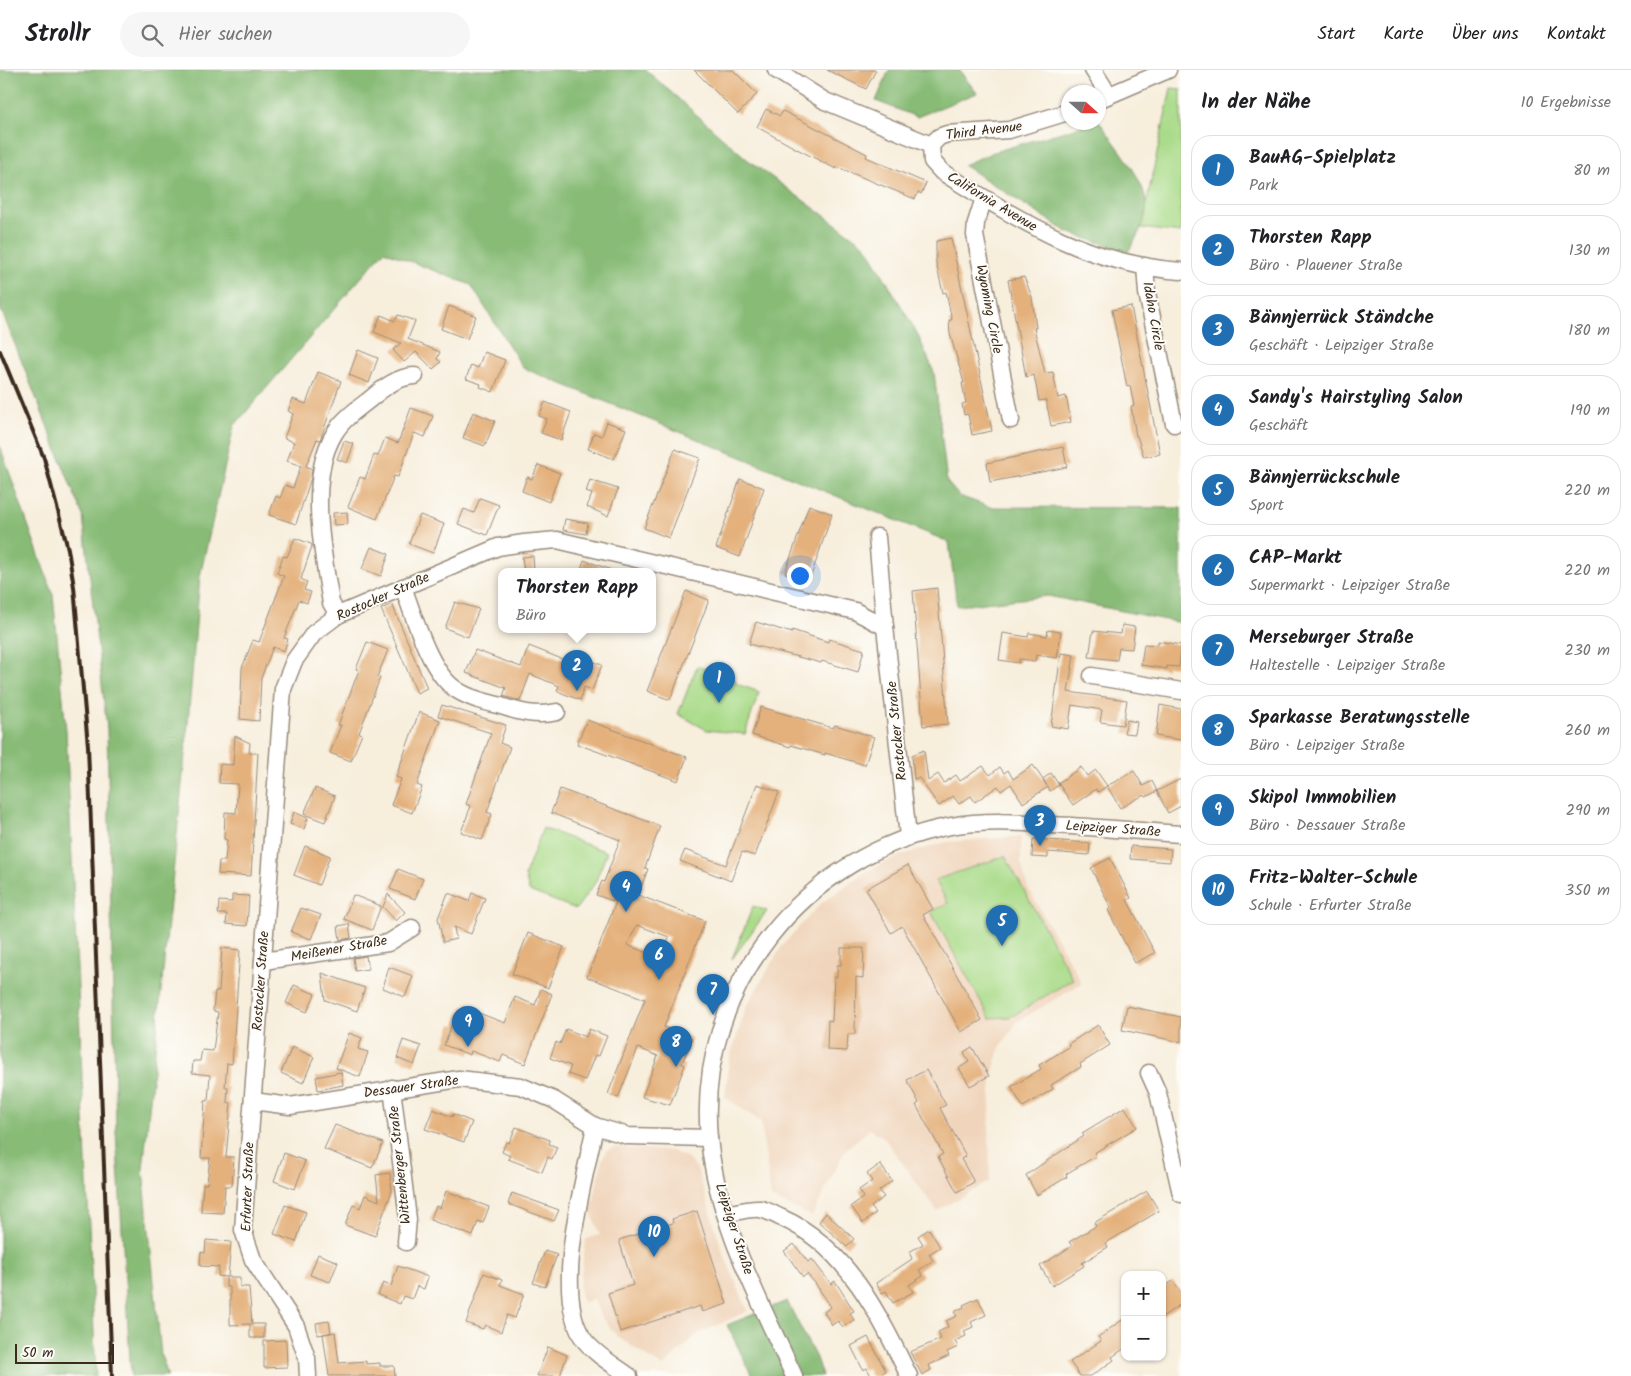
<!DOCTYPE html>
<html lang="de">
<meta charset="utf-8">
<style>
:root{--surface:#fff;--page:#f6f6f6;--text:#202124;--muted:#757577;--line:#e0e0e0;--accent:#1f6fb2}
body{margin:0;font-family:Kalam,sans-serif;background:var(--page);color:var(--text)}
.controls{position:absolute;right:15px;bottom:15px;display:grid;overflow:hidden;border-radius:10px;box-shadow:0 1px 4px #0004}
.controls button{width:45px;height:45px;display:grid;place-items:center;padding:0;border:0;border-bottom:1px solid var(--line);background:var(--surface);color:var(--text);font:25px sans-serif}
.compass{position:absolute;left:1061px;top:15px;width:45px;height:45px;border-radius:50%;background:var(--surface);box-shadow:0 1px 4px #0004;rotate:111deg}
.scale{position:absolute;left:15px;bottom:12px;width:99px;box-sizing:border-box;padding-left:5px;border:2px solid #3b2a1e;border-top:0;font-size:14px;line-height:18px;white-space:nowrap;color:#3b2a1e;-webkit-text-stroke:4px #fdfcf7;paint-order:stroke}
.you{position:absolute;left:799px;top:505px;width:18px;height:18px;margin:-12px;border:4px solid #fff;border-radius:50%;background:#1a73e8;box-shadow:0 0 0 8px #1a73e833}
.badge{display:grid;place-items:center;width:32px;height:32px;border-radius:50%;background:var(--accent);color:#fff;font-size:16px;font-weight:700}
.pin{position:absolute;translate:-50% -41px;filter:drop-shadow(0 1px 2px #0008)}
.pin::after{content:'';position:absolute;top:26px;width:18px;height:15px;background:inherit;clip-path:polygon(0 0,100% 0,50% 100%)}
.popup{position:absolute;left:498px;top:498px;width:158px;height:65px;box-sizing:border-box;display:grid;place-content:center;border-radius:10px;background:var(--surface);filter:drop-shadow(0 1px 4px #0005);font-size:16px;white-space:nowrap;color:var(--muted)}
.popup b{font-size:19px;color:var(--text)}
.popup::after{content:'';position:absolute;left:50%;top:100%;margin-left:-10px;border:10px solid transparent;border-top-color:var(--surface)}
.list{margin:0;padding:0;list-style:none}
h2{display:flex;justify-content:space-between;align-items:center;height:65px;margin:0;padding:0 20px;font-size:21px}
h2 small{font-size:16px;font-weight:400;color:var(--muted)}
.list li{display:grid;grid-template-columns:32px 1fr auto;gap:15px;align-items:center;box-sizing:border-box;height:70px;margin:0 10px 10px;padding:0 10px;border:1px solid var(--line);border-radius:20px}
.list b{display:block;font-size:19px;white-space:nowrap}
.list p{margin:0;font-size:16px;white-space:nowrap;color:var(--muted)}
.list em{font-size:16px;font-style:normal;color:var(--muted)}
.icon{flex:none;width:28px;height:28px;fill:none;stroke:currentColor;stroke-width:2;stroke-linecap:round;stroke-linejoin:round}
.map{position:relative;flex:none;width:1181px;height:1306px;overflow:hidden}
header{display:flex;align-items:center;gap:30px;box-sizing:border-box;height:70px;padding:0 25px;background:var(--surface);border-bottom:1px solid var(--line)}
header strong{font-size:24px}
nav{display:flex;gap:28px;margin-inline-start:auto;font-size:18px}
.search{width:350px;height:45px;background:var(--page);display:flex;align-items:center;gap:12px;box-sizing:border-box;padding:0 18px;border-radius:28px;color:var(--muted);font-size:19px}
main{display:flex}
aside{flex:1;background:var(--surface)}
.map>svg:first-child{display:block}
.built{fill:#f0d5bc}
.green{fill:#aadb8a;stroke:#728254}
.forest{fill:#87bb76;stroke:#61724a}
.building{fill:#e4b17c;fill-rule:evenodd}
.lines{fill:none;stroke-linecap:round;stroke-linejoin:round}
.street-casing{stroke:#998c7d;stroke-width:19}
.street{stroke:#fff;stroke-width:16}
.rail{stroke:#3b2a1e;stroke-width:4}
.labels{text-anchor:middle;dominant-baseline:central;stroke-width:4;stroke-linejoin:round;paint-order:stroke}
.street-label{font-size:14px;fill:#3b2a1e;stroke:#fdfcf7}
</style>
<header>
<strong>Strollr</strong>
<div class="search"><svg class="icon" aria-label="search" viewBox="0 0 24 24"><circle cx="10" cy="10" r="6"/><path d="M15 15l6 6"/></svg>Hier suchen</div>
<nav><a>Start</a><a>Karte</a><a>Über uns</a><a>Kontakt</a></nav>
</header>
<main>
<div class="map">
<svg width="1181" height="1306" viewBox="0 0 1181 1306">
<rect width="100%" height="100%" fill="#fdfcf7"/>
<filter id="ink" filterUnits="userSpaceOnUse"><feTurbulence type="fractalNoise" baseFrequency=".02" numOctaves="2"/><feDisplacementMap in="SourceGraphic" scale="10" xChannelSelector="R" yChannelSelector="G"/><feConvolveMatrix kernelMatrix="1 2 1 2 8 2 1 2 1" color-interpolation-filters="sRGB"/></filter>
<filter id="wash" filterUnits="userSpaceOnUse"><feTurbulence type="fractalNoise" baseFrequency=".0096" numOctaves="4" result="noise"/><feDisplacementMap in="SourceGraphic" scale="20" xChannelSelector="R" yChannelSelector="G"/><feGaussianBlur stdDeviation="1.12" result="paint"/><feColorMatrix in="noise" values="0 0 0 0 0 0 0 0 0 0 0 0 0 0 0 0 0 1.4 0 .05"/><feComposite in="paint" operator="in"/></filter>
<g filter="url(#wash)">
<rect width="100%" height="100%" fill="#f7eedc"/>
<!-- built -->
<g class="built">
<polygon points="1021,766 1021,792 1027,816 1082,913 1017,952 999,979 992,1006 989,1060 990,1111 937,1141 883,1067 870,1059 846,1079 812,1146 771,1128 761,1052 725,1027 729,990 746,937 782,876 820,834 867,801 901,785 947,772"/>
<polygon points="615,1077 673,1081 686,1087 697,1098 722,1180 748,1241 696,1265 663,1297 618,1267 601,1247 594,1229 582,1233 579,1218 586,1169 600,1165 591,1141 602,1090 607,1080"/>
</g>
<!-- green -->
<g class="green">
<polygon points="1171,18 1181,19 1181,163 1141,158"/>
<polygon points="697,596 734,608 737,614 759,622 745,664 707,660 678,644"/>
<polygon points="543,758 607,782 595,813 576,839 529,821 525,805"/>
<polygon points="1005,786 1073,909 1011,947 990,948 931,842 948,833 935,810"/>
<polygon points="753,836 767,841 732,889"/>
</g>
<!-- forest -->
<g class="forest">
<polygon points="0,0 646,0 748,90 866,176 917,263 934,302 947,412 959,426 990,437 1181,438 1181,553 1048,526 957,536 949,472 523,298 471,215 384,181 234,356 200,506 187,665 143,1099 161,1285 168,1306 131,1306 116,1062 107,659 83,446 0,237"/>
<polygon points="889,0 959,0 977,23 917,47 876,31"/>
<path d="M1099,51c15,22 43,54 47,80 3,17 -10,37 -18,51l-61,-20 -104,-67 31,-13z"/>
<polygon points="0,376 53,525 66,660 96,1306 0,1306"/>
<polygon points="787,1231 816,1288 822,1306 752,1306 727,1255"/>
</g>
<g id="blocks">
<!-- building -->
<g class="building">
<polygon points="694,0 733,0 757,24 738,44"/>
<polygon points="827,0 876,0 866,19"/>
<polygon points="766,39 780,46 783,41 867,84 866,87 926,113 921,124 918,122 915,129 837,97 836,99 797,79 757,57"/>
<polygon points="951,168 992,361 972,365 968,344 964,345 962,334 966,333 962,313 964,313 950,264 949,250 952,250 946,222 943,223 936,193 936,171"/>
<polygon points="1024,207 1032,227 1036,258 1034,258 1045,303 1053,302 1058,328 1066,326 1071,352 1051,356 1046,330 1039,331 1034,305 1026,307 1008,210"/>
<polygon points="449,236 476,246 467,269 441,259"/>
<polygon points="1131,236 1160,384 1144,387 1137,366 1136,366 1131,336 1134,336 1130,316 1127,317 1112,240"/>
<polygon points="381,245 395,251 398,245 415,251 408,269 440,282 437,289 441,292 433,299 416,282 404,292 393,280 401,273 374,262"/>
<polygon points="358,280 378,288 369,313 349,305"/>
<polygon points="484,282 505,290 493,322 480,317 481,314 466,309 471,295 478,298"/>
<polygon points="318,302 341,311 320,370 317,369 306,396 312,399 311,408 296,454 269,445 276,426 280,428 285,415 293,418 301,396 287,391 294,372 284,368 293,344 288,341 293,329 306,334"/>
<polygon points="545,332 571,342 561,370 541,363 547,349 539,346"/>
<polygon points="411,338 433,346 425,367 414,363 398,407 394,406 377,449 348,437 360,407 365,409 374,385 378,386 385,368 398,373"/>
<polygon points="473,342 495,351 485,376 463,368"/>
<polygon points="607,352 626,359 614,389 588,379 594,363 602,366"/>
<polygon points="344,371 354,374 347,393 337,389"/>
<polygon points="1063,377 1067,397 990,412 987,393"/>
<polygon points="675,379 700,388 669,468 644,458"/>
<polygon points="538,395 560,403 549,432 522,421 527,407 532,409"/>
<polygon points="740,409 764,418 740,487 716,478"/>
<polygon points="590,410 618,419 608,446 587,437 592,424 586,422"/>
<polygon points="480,428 499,435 487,465 458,454 464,439 474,443"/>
<polygon points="809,435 832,444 809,512 785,503"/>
<polygon points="347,442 348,454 334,455 333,443"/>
<polygon points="420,445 444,454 433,483 409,474"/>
<polygon points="565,449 588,453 586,464 563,460"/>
<polygon points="295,468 311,474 312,476 301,509 307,512 304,520 311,522 307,533 299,530 284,568 288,569 284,581 273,577 261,608 259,651 240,649 242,598 253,570 259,572 284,506 277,503 283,486 287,487"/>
<polygon points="371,477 389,484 381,506 362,499"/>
<polygon points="533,486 534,502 524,502 522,487"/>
<polygon points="584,490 614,501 614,502 580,502"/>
<polygon points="937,518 948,654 923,656 913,521"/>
<polygon points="686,521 709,530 670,630 647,621"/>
<polygon points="455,532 479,539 468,567 445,558"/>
<polygon points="392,534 427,618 417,623 381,539"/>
<polygon points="756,552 792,563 792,560 828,572 829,569 864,580 858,602 822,591 821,593 749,574"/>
<polygon points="1122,555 1135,557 1132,579 1119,578 1117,590 1089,587 1093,561 1121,564"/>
<polygon points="1048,560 1061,562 1057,588 1036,585 1035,591 1019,589 1019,593 999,590 1003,563 1028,567 1029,563 1047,566"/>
<polygon points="1158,571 1181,575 1179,597 1167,596 1167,599 1141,595 1144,574 1158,575"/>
<polygon points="367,572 388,580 377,607 380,608 359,663 362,664 351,691 330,683 341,655 338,655 359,600 356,599"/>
<polygon points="529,576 572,593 576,585 602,595 592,620 584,617 580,630 557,621 559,616 530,604 520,631 503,626 506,618 466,603 475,580 521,597"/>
<polygon points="1061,583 1074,585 1068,622 1127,630 1123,655 1100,652 1102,640 1072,635 1068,659 1051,656"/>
<polygon points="442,635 506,655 500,673 510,677 487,742 492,744 482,770 461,762 471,736 466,734 491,663 438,646"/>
<polygon points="1160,635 1181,639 1181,670 1156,666"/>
<polygon points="761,637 833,658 835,655 874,667 865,695 825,683 825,685 791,675 790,677 752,665"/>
<polygon points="419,642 440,650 417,715 422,717 412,743 391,735 401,709 396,707"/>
<polygon points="587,650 687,687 678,711 577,674"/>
<polygon points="1127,650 1137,652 1135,664 1124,663"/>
<polygon points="235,666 250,673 249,683 258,683 251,806 218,804 219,791 225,791 227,770 224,769 225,742 236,743 238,714 219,713 220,694 233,695"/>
<polygon points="924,680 928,711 938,704 944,713 956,705 960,711 983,696 990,705 1000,697 1004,703 1008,700 1013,709 1033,695 1047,716 1043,709 1051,703 1059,715 1050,721 1048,717 1023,733 1011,714 1001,721 998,716 975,732 971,726 959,734 953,726 939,736 919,708 914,709 912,685"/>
<polygon points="1081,697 1087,706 1096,700 1107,716 1098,722 1096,719 1073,735 1058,713"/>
<polygon points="1134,701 1143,716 1152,711 1157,721 1146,727 1144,725 1120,738 1107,716"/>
<polygon points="1181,709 1181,736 1168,743 1157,721"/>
<polygon points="757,714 779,722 755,786 742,782 731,811 680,791 685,780 726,795"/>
<polygon points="315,718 335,726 325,752 304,744"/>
<path d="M560,719l100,37 -15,42 3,1 -10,26 67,26 -41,106 28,11 -10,26 3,1 -15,40 -28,-8 16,-41 -20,-8 -20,50 -10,-4 37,-95 -58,-22 29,-75 -20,-7 6,-14 2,1 16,-42 -69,-27zM637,855l32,12 -8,21 -34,-13z"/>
<polygon points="294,742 308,748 304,759 290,754"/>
<polygon points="1033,769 1090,773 1089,785 1048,782 1048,788 1032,787"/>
<polygon points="305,776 330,786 319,815 294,805"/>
<polygon points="1131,776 1171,779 1170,792 1130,789"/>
<polygon points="1110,788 1131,828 1127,830 1155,883 1135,893 1108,840 1111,838 1091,798"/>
<polygon points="908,795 933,839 923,845 982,950 961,962 902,856 891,863 866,819"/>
<polygon points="398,799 423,809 415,829 390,819"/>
<polygon points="448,823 469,831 472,823 485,828 471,864 454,857 456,869 443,872 438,848"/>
<polygon points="388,824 405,842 396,851 383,837"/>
<polygon points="232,825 249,826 247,856 226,854 227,844 218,844 219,831 232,832"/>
<polygon points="353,825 381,836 372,860 344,849"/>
<polygon points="301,838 321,845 311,869 291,862"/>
<polygon points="349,854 351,868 340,870 338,856"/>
<polygon points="528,863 564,877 548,918 512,904"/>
<polygon points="222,878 240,880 232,994 227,993 225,1017 228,1017 227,1032 231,1033 226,1087 234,1087 232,1116 225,1116 223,1143 201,1142 203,1114 207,1114 210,1088 201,1088 205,1031 208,1031 210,1005 192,1003 193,991 200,991 202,980 213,981 218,942 213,941 215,921 219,921"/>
<polygon points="841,878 864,878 863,908 856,907 855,964 848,964 847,981 827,980 828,950 832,951 834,907 837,907 837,895 841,895"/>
<polygon points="366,886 368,899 355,901 353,888"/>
<polygon points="389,897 413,906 405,927 383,918"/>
<polygon points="322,903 365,918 357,941 325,930"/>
<polygon points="294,915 315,924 307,942 286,933"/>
<polygon points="541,919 552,924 525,994 503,985 500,992 471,981 470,985 444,975 452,954 455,955 463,937 505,953 515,927 535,935"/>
<polygon points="1127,936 1181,947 1181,972 1122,960"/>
<polygon points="1098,955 1110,975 1080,994 1081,997 1051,1015 1053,1019 1023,1037 1011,1017 1041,999 1039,995 1069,977 1068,974"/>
<polygon points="566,959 586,967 589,959 607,966 599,986 595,985 585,1010 568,1004 571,996 550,988 556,972 560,974"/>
<polygon points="349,963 362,968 358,979 368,982 360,1007 336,998"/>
<polygon points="403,970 421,976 414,995 397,988"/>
<polygon points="292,977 314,987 303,1013 281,1003"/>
<polygon points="972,977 989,1006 970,1016 959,998 969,992 964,982"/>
<polygon points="926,1000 946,1035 940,1038 966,1086 961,1089 974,1112 957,1122 938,1087 943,1084 916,1035 919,1033 907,1010"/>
<polygon points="341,1002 343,1015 318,1020 316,1007"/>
<polygon points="1125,1037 1137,1057 1094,1083 1096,1086 1066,1104 1067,1107 1037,1125 1026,1105 1084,1066 1082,1063"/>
<polygon points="433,1039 452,1047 453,1044 472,1052 464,1072 425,1059"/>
<polygon points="335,1055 383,1073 372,1098 324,1079"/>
<polygon points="516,1057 550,1070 549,1074 557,1077 552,1089 548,1087 542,1102 508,1089 510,1086 502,1082 506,1072 509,1073"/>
<polygon points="284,1083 305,1091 295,1119 274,1111"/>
<polygon points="880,1094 892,1111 879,1121 884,1127 871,1137 876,1143 863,1153 851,1136 864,1127 859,1120 872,1111 867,1104"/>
<polygon points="390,1103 392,1121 375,1166 345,1155 353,1135 360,1138 365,1125 379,1131 376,1105"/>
<polygon points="446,1121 489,1137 483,1153 478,1151 473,1166 430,1150 436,1136 440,1138"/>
<polygon points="1147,1121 1159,1141 1106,1173 1108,1177 1082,1193 1084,1196 1052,1216 1040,1196 1072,1176 1069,1172 1096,1156 1094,1153"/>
<polygon points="512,1123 559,1140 554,1151 508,1134"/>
<polygon points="285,1135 306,1142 296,1172 274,1164"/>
<polygon points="697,1141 727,1234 702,1242 700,1236 620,1262 608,1223 633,1215 619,1170 673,1153 672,1149"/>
<polygon points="826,1143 854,1169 847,1177 819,1152"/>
<polygon points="929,1159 940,1177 929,1184 933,1191 919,1200 923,1206 909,1215 913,1222 893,1233 886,1221 882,1223 876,1213 912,1189 909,1182 923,1174 918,1166"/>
<polygon points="206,1170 231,1172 228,1207 240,1207 240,1217 249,1217 252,1254 264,1254 264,1268 250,1268 250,1254 230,1255 230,1217 226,1217 226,1207 218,1206 219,1197 200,1196 201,1182 205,1183"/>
<polygon points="794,1174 808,1192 812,1189 831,1214 835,1211 854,1241 850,1243 854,1250 843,1257 838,1251 832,1255 824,1242 831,1237 815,1213 807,1204 803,1207 784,1181"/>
<polygon points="545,1181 557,1185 545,1217 533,1213"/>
<polygon points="318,1184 338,1192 330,1212 310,1205"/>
<polygon points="398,1196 428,1207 424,1219 417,1216 412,1229 403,1226 400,1234 378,1225 383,1213 391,1216"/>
<polygon points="484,1203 502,1210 500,1215 524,1224 515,1248 507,1245 501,1262 485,1255 483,1259 466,1253"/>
<polygon points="1173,1211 1181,1223 1181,1234 1162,1247 1162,1218"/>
<polygon points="978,1228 986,1245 971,1252 973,1257 964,1261 966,1266 955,1271 958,1277 947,1282 949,1286 929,1295 931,1300 922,1305 910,1282 941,1269 938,1262 948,1257 946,1251 957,1246 954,1242 964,1237 963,1235"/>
<polygon points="1125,1248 1125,1278 1112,1287 1114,1290 1091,1306 1080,1306 1070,1292 1101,1271 1098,1267"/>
<polygon points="329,1251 331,1263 318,1265 316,1253"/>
<polygon points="335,1262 339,1293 366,1291 366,1294 380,1293 380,1296 394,1296 395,1306 329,1306 323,1264"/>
<polygon points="868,1267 886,1301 877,1306 871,1306 867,1298 863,1300 851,1276"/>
<polygon points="286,1270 287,1297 264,1298 264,1271"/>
<polygon points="548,1277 567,1285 560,1306 537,1306"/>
</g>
</g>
</g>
<g filter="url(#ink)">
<use href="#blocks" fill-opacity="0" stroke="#998c7d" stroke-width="1"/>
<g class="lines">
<!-- street casing -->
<g class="street-casing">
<g id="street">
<polyline points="776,0 825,31 931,75"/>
<polyline points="1093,0 1109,25"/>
<polyline points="1098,30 1168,0"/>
<path d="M931,75l1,16 10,11c79,49 144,92 239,99"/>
<polyline points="931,75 939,67 947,64 1009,60 1068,42"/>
<polyline points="984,128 976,153 975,165 1011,350"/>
<polyline points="1145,196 1147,223 1174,354"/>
<polyline points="877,467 885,557"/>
<path d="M403,517c11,29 26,83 51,101 13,10 32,14 47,18 18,6 36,11 56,6"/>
<path d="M338,545l-7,-12c-8,-49 -24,-124 3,-169 8,-14 22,-24 35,-34 13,-11 29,-24 46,-24"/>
<polyline points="1092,606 1181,621"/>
<polyline points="263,891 388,873 412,858"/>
<polyline points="1149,1003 1158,1023 1181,1124"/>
<polyline points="392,1018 408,1149 406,1172"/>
<polyline points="253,1031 290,1036 459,1009 521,1016 554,1030 595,1056 628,1066 709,1068"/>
<path d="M595,1056c-10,53 -45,170 -10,215 12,15 29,24 44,35"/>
<path d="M726,1144c10,-2 24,-6 34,-5 7,1 15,6 22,9 64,28 98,98 127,158"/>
<polyline points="308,1306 307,1288 296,1256 253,1190 243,1160 283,619 294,591 314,563 338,545 498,477 524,473 557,470 855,541 885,557 908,766"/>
<path d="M794,1306c-34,-75 -77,-154 -85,-238 -14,-150 97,-285 242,-312 33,-6 68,-4 101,-1 43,2 86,6 129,9"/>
</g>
</g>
<!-- street -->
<use href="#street" class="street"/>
<!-- rail -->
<polyline class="rail" points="0,281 44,388 68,479 74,517 88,676 112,1306"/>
</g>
</g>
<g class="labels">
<!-- street labels -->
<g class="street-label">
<text transform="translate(984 61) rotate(-7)">Third Avenue</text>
<text transform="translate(992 132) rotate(31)">California Avenue</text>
<text transform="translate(989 239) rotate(79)">Wyoming Circle</text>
<text transform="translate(1153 246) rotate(80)">Idaho Circle</text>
<text transform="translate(383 527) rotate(-24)">Rostocker Straße</text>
<text transform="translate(897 661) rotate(-96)">Rostocker Straße</text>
<text transform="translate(1113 759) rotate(4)">Leipziger Straße</text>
<text transform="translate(339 879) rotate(-10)">Meißener Straße</text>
<text transform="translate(261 911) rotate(-86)">Rostocker Straße</text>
<text transform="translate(411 1017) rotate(-8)">Dessauer Straße</text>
<text transform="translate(400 1095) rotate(-96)">Wittenberger Straße</text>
<text transform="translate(248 1117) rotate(-88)">Erfurter Straße</text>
<text transform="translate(734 1159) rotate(72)">Leipziger Straße</text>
</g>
</g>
</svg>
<div class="controls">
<button>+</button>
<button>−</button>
</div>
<svg class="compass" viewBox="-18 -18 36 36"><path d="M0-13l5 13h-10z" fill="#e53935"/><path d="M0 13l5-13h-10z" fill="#757577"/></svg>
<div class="scale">50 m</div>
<div class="you"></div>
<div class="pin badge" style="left:719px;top:633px">1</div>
<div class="pin badge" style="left:577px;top:621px">2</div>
<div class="popup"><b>Thorsten Rapp</b>Büro</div>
<div class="pin badge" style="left:1040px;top:776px">3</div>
<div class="pin badge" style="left:626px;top:842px">4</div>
<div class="pin badge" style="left:1002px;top:876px">5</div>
<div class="pin badge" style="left:659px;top:910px">6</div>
<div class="pin badge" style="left:713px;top:945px">7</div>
<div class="pin badge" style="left:676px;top:997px">8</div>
<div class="pin badge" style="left:468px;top:977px">9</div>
<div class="pin badge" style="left:654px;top:1187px">10</div>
</div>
<aside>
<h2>In der Nähe<small>10 Ergebnisse</small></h2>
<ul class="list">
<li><span class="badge">1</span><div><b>BauAG-Spielplatz</b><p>Park</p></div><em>80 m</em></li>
<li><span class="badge">2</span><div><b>Thorsten Rapp</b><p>Büro · Plauener Straße</p></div><em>130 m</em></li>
<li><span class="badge">3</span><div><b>Bännjerrück Ständche</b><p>Geschäft · Leipziger Straße</p></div><em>180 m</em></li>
<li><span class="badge">4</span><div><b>Sandy's Hairstyling Salon</b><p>Geschäft</p></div><em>190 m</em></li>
<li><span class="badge">5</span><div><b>Bännjerrückschule</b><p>Sport</p></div><em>220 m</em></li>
<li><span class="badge">6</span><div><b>CAP-Markt</b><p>Supermarkt · Leipziger Straße</p></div><em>220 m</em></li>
<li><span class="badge">7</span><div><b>Merseburger Straße</b><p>Haltestelle · Leipziger Straße</p></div><em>230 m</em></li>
<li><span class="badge">8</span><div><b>Sparkasse Beratungsstelle</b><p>Büro · Leipziger Straße</p></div><em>260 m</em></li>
<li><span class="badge">9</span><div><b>Skipol Immobilien</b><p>Büro · Dessauer Straße</p></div><em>290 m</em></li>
<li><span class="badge">10</span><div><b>Fritz-Walter-Schule</b><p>Schule · Erfurter Straße</p></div><em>350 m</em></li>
</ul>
</aside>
</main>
